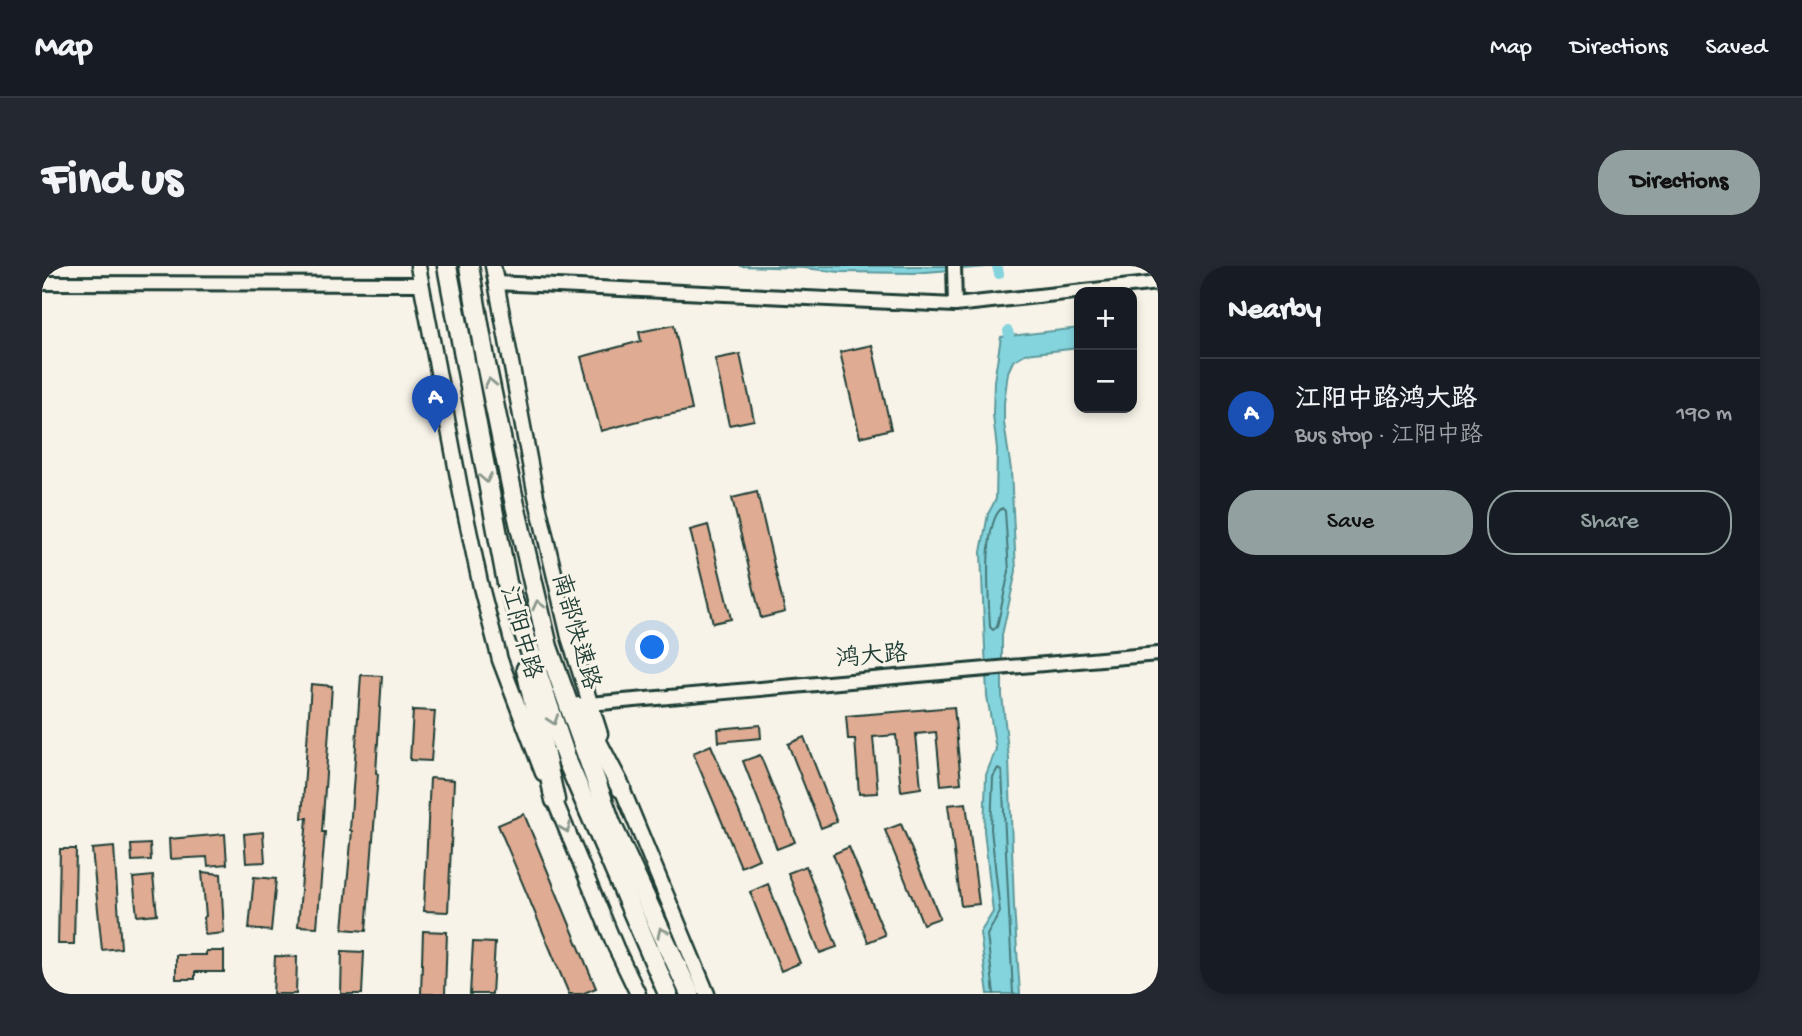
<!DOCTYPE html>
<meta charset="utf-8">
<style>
:root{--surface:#171b24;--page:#242831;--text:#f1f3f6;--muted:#9ea1a6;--line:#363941;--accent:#92a19f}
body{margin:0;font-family:"Gochi Hand","LXGW WenKai TC",sans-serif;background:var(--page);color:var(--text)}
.controls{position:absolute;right:21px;top:21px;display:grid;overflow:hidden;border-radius:14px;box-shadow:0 4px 10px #0003}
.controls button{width:63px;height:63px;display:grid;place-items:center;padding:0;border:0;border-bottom:2px solid var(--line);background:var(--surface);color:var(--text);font:35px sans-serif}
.you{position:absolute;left:611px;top:382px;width:24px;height:24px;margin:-18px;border:5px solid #fff;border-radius:50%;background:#1a73e8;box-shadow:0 0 0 10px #1a73e833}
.badge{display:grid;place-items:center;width:46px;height:46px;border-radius:50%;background:var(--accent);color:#fff;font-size:23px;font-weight:700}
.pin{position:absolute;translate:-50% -58px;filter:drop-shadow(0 2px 4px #0008)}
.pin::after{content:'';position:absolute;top:37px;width:24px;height:21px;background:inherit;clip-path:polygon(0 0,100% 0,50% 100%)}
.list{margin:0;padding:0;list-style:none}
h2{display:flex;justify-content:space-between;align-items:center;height:91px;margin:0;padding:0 28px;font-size:30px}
h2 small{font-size:23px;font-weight:400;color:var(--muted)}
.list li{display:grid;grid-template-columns:46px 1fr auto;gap:21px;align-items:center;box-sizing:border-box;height:112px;padding:0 28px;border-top:2px solid var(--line)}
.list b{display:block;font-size:26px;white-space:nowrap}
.list p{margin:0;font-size:23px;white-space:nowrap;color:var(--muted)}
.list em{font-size:23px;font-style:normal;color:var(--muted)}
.actions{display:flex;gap:14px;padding:21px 28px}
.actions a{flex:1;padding:16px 0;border:2px solid var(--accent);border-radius:28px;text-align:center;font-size:24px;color:var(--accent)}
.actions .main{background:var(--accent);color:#111}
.map{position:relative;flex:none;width:1116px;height:728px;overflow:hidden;border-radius:28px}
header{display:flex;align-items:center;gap:42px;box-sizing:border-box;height:98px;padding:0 35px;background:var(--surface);border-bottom:2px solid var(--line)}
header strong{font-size:33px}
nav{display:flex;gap:38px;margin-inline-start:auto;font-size:24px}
.intro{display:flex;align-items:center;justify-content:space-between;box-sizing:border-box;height:168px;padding:0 42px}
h1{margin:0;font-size:49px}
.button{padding:18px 32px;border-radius:28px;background:var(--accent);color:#111;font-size:24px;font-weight:700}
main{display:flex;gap:42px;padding:0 42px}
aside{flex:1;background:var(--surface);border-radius:28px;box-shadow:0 4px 10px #0003}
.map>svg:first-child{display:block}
.water{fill:#84d4de;stroke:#5c989a;stroke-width:2}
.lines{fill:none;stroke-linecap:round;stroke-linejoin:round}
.shore{stroke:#477978;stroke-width:2}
.canal{stroke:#84d4de;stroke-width:10}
.building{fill:#dfab93;stroke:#1f3d34;stroke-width:2}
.minor-casing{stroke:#1f3d34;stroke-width:18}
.major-casing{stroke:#1f3d34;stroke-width:19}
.highway-casing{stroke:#1f3d34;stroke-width:23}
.minor{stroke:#f7f3e8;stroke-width:12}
.major{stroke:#f7f3e8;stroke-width:14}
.highway{stroke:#f7f3e8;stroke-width:18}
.oneway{stroke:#8b988e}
.labels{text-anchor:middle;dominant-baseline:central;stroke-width:6;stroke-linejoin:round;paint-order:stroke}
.street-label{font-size:24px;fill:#1f3d34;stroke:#f7f3e8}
</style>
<header>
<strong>Map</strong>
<nav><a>Map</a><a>Directions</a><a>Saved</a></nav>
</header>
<div class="intro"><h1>Find us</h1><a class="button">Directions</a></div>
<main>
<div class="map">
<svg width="1116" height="728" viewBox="0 0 1116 728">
<rect width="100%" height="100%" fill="#f7f3e8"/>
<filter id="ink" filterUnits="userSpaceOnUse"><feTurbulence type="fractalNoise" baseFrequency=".0143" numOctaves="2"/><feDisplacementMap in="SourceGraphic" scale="14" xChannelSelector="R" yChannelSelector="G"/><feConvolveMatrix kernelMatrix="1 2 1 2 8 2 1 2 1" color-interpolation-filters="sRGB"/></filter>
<g filter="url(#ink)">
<!-- water -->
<g class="water">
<polygon points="697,0 956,0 872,7 798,6 762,2"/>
<polygon points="1037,62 1037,82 983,88 971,95 966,106 962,137 962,157 969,204 974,305 960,369 960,429 967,493 972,640 978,728 946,728 938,667 951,646 942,564 944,509 954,483 945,430 939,286 946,248 954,233 955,183 951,149 952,115 959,71"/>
</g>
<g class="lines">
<!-- shore -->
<g class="shore">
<path d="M960,242l3,3 4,60 -12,56 -4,3 -3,-3c-1,-26 -8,-104 12,-119z"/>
<polyline points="952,728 945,669 958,646 949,563 951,511 956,502 960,505 971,728"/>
</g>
<!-- canal -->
<g class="canal">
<polyline points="955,0 957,8"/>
<polyline points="966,65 967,69"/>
</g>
</g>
<!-- building -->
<g class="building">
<polygon points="632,59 650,144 616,151 615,150 559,165 539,91 599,75 597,66"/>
<polygon points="830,79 849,163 818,171 798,86"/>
<polygon points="698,88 712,154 687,159 673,93"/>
<polygon points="715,226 743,346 719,352 690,232"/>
<polygon points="666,259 689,353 671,357 648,264"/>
<polygon points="319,409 340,410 334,507 336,508 324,665 301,663 310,565 308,564"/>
<polygon points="269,418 290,420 280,566 283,566 275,661 256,660 265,552 260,552"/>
<polygon points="912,441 919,517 899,519 894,466 874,468 879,522 859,525 854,469 831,471 836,527 817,528 813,473 806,473 804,450"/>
<polygon points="371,444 393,445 389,495 368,494"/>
<polygon points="718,459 719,472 677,476 676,463"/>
<polygon points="762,471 795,556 779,562 746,478"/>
<polygon points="669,479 717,593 699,601 651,487"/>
<polygon points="718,489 753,576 735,583 701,495"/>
<polygon points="388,512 412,514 406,646 382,645"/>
<polygon points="924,537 937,638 919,640 906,539"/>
<polygon points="482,548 554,722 540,728 527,728 456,559"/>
<polygon points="859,558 898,652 881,658 843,564"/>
<polygon points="221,566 223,596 204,597 202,568"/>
<polygon points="183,568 185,598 166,600 165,591 128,593 127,573"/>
<polygon points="108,578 109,594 90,595 89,579"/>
<polygon points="72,581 79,682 60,684 50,583"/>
<polygon points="807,581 843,669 826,676 791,588"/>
<polygon points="18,583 34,583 32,678 16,678"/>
<polygon points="764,600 795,681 778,687 746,607"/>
<polygon points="160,606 179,608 182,667 163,669 162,651 164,650"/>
<polygon points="111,610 115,648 95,650 91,612"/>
<polygon points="212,611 234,613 229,665 207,663"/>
<polygon points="726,618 758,697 739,705 708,626"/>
<polygon points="381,665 405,666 403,728 379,728"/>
<polygon points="431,676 453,677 450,728 428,728"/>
<polygon points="164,685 182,685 182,706 153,706 153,713 134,713 134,689 164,689"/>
<polygon points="300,685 322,686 320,728 299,728"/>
<polygon points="233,690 255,691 254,728 231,728"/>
</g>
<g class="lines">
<!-- minor casing -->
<g class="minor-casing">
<g id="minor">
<polyline points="912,0 913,39"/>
<polyline points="0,17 379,18"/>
<polyline points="453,17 913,39 1116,17"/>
<polyline points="547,438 1116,388"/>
</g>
</g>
<!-- major casing -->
<g class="major-casing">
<g id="major">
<polyline points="376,0 419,227 439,321 458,394 501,507"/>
<polyline points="451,0 494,230 527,371 558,468"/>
<polyline points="576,513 665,728"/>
<polyline points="509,526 574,682 596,728"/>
</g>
</g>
<!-- highway casing -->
<g class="highway-casing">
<g id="highway">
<polyline points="405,0 465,317 526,497 626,728"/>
<polyline points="427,0 444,98 473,239 506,381 569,557 648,728"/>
<polyline points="484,403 513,534"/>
<polyline points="537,441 579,522"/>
</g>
</g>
<!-- minor -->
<use href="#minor" class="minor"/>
<!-- major -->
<use href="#major" class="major"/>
<!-- highway -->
<use href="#highway" class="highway"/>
</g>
<!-- one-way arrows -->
<defs><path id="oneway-chevron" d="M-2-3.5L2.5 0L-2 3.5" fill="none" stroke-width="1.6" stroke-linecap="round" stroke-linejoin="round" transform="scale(1.75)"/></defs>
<g class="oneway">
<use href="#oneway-chevron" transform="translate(448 117) rotate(-102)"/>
<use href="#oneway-chevron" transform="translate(444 212) rotate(79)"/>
<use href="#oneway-chevron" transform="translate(496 339) rotate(-103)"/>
<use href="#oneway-chevron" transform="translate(511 454) rotate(71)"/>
<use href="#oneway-chevron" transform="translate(524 562) rotate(68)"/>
<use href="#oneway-chevron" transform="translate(620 666) rotate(-115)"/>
</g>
</g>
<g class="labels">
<!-- street labels -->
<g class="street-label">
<text transform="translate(532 366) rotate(74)">南部快速路</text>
<text transform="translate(477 367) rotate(74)">江阳中路</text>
<text transform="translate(830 392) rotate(-5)">鸿大路</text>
</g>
</g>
</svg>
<div class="controls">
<button>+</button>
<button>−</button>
</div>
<div class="you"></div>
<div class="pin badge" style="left:393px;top:167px;background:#1a4fb4">A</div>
</div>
<aside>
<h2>Nearby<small></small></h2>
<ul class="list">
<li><span class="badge" style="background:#1a4fb4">A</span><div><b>江阳中路鸿大路</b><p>Bus stop · 江阳中路</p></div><em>190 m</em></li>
</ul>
<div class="actions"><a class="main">Save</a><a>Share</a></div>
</aside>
</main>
